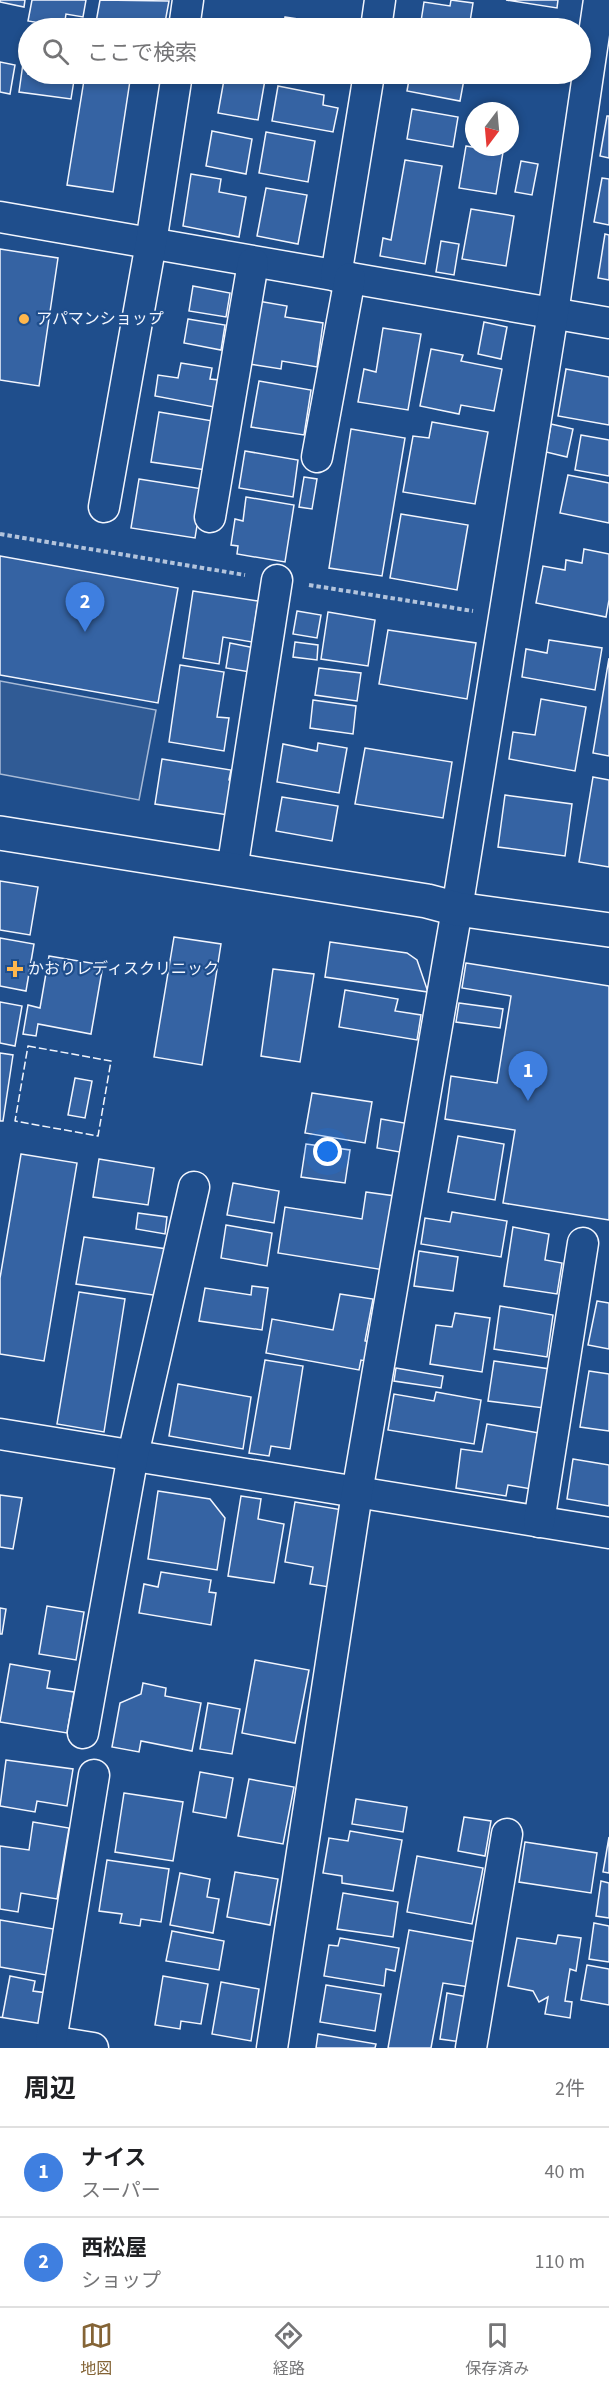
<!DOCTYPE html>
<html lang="ja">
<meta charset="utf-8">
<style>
:root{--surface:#fff;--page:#f6f6f6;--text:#202124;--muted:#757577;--line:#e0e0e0;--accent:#846436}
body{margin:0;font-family:"Source Sans 3","Noto Sans JP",sans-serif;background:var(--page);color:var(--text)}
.compass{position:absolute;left:465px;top:102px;width:54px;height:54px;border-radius:50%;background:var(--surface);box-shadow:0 3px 9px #0003;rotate:196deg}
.you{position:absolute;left:328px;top:1152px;width:21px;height:21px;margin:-15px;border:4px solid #fff;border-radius:50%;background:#1a73e8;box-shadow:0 0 0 9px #1a73e833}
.badge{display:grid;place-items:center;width:39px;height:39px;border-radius:50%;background:var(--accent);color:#fff;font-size:20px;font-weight:700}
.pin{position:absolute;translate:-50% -50px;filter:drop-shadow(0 2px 3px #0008)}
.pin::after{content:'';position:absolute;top:32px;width:21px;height:18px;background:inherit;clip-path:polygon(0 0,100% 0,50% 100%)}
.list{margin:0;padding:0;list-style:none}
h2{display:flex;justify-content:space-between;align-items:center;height:78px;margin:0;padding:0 24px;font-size:26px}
h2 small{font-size:20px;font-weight:400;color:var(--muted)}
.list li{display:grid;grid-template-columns:39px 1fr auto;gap:18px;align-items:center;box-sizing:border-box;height:90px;padding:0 24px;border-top:2px solid var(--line)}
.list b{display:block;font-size:22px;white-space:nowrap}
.list p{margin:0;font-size:20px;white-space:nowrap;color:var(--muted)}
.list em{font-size:20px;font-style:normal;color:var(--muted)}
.icon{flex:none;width:33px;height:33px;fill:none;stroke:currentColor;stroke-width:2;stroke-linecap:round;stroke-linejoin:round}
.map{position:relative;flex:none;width:609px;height:2048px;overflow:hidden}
.search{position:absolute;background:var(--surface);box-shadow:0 3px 9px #0003;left:18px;right:18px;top:18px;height:66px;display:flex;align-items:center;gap:15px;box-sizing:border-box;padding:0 21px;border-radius:33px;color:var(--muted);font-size:22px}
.sheet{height:258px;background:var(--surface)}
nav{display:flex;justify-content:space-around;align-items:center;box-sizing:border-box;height:84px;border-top:2px solid var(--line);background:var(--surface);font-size:16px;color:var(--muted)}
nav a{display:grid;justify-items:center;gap:3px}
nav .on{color:var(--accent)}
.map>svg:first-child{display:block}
.parking{fill:#305b95;stroke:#a8bbd7;stroke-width:1.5}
.building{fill:#3563a3;stroke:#f2f6ff;stroke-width:1.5}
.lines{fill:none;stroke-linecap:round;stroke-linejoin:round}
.street-casing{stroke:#f2f6ff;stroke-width:33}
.secondary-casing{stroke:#f2f6ff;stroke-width:36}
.path{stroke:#b3c4dc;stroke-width:4;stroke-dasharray:4.5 3;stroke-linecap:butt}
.street{stroke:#1f4e8c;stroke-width:30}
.secondary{stroke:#1f4e8c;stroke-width:33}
.fence{stroke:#f2f6ff;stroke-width:1.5;stroke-dasharray:8 3;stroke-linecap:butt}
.poi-dot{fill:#ffb74d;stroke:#1f4e8c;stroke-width:2}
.labels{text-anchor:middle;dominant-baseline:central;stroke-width:4.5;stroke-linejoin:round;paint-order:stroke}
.poi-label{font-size:16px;fill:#f2f6ff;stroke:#1f4e8c;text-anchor:start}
</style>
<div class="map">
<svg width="609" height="2048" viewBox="0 0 609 2048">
<rect width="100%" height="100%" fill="#1f4e8c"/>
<!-- parking -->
<polygon class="parking" points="0,681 156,710 139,800 0,774"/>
<!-- building -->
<g class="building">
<polygon points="0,0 25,0 24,7 0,2"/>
<polygon points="32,0 86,0 83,17 66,14 64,27 28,21"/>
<polygon points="100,0 169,1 164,28 95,28"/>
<polygon points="451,0 473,3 469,28 420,28 424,2 450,6"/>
<polygon points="506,0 558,0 557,8"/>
<polygon points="285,17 351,27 283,28"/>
<polygon points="26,42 28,42 28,74 75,74 71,99 19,92"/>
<polygon points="0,62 15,65 10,94 0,92"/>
<polygon points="85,74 131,74 113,192 67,185"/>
<polygon points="225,74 266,74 258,120 218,113"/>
<polygon points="410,74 465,74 460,101 407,91"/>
<polygon points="278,86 324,95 323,105 338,108 333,132 272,121"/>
<polygon points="412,109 458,117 453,147 407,139"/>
<polygon points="607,116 609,116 609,158 600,156"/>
<polygon points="212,131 252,139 246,174 206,166"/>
<polygon points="266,132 315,141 308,182 259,173"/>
<polygon points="466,146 503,152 496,194 459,188"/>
<polygon points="405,160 442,166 425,264 380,256 383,238 391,240"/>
<polygon points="521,161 538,164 532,195 515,192"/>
<polygon points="191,174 221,179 219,192 246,197 239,237 183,226"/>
<polygon points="602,178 609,179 609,225 594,222"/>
<polygon points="266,188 307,195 298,244 257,236"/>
<polygon points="471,209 514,216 506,266 462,259"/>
<polygon points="605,234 609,235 609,280 598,278"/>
<polygon points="441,241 459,244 454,275 436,272"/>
<polygon points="0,249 58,258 39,386 0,380"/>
<polygon points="193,286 230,293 226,317 189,311"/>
<polygon points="258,301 287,306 285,317 323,323 317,367 282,361 281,369 249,364"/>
<polygon points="188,319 225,325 221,350 184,343"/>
<polygon points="484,322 507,327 501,359 478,354"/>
<polygon points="383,328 421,334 408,410 358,402 364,369 376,372"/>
<polygon points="431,349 463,355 461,361 502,369 494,411 461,405 459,414 420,406"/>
<polygon points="181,363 212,368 210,379 219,380 214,407 155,396 158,375 178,378"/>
<polygon points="566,369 609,377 609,425 558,416"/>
<polygon points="259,381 311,390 304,435 251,427"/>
<polygon points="159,412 213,421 206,470 151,462"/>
<polygon points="432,422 488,432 475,504 403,492 413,436 429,438"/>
<polygon points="551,424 573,429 567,457 546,452"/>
<polygon points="351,429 405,438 382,576 329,568"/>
<polygon points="581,435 609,440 609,476 575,470"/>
<polygon points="245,451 298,460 293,497 239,488"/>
<polygon points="568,475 609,483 609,523 560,513"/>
<polygon points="304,477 317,479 312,509 299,507"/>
<polygon points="139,479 203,489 195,538 131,528"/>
<polygon points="246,497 294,505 285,562 237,554 238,546 231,545 235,519 243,521"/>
<polygon points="401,514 468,525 457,590 390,578"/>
<polygon points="584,549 609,554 609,600 606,617 536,603 543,566 565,570 566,560 582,563"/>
<polygon points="0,556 178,588 158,703 0,675"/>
<polygon points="193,591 258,601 252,642 223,637 219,664 183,658"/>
<polygon points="297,611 321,615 317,638 293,634"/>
<polygon points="328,612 375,620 368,666 321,659"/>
<polygon points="388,630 476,643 467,699 379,684"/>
<polygon points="549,640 602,648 595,690 522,677 526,649 547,653"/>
<polygon points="295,642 318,645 317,660 293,657"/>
<polygon points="230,643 260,649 256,673 226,668"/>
<polygon points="609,658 609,756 593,753"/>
<polygon points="180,665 224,672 217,717 229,718 224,751 169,742"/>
<polygon points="319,668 361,673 357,701 315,695"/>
<polygon points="541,699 586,707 575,771 509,759 513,732 535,735"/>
<polygon points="313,700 356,706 353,734 310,728"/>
<polygon points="318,743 347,748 339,793 277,782 283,744 317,751"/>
<polygon points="365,748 452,762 443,818 355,804"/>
<polygon points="162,759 231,770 229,780 241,782 235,816 155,804"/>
<polygon points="593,777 609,780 609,867 579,862"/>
<polygon points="505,795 572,804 565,856 498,847"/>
<polygon points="282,797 338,806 332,841 276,831"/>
<polygon points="0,881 38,887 30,935 0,930"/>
<polygon points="174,937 221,944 202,1065 154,1057"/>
<polygon points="0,938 34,944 26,991 0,986"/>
<polygon points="330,942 407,953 417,960 428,992 325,977"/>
<polygon points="49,956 103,965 91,1034 38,1024 36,1036 23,1034 28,1005 40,1008"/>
<polygon points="466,963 609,986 609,1220 503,1203 515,1130 445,1119 451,1076 497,1083 511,996 462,988"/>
<polygon points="273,969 314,974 300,1062 261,1056"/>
<polygon points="345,990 398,999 395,1011 421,1015 417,1040 339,1027"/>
<polygon points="0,1002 22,1006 15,1046 0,1043"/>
<polygon points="459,1003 503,1009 500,1028 456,1022"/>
<polygon points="0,1053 13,1055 3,1121 0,1121"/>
<polygon points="75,1078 92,1081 85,1118 68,1115"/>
<polygon points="312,1093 372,1102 365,1143 305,1133"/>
<polygon points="381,1119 410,1124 405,1153 377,1148"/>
<polygon points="458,1136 504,1144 495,1200 448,1192"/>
<polygon points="306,1144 350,1150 345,1183 301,1177"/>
<polygon points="21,1154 77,1163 44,1361 0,1354 0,1278"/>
<polygon points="99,1159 154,1168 148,1205 93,1197"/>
<polygon points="233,1183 279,1191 274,1223 227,1215"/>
<polygon points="366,1192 395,1196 384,1270 278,1253 285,1207 362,1219"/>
<polygon points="452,1212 507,1221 501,1257 421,1244 425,1218 450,1222"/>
<polygon points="138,1213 167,1217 165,1234 136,1229"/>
<polygon points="226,1225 272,1233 267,1266 221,1258"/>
<polygon points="513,1227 549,1234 545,1260 562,1263 557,1294 504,1286"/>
<polygon points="84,1237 167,1249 160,1296 76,1284"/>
<polygon points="419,1251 458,1257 453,1291 414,1286"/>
<polygon points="252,1286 268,1288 262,1330 199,1321 205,1288 251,1295"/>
<polygon points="79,1292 125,1299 104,1432 57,1424"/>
<polygon points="340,1294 373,1299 365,1341 375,1343 372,1362 361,1360 359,1370 266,1353 272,1319 333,1330"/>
<polygon points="597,1301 609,1303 609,1349 588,1345"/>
<polygon points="500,1306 553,1315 547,1357 494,1349"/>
<polygon points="455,1313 490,1318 482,1372 430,1364 436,1325 452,1327"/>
<polygon points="265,1360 303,1366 290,1449 271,1446 269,1456 249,1453"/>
<polygon points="494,1361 550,1369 544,1408 488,1401"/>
<polygon points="396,1368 443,1376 441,1388 394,1381"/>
<polygon points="589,1371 609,1374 609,1431 580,1427"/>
<polygon points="178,1384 251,1397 243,1449 169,1436"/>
<polygon points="436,1392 481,1400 474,1444 388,1430 394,1394 434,1401"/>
<polygon points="487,1424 545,1434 537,1490 508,1485 506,1496 456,1488 461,1449 482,1452"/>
<polygon points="573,1459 609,1465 609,1506 567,1499"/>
<polygon points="158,1491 210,1499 225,1518 217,1570 148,1559"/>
<polygon points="0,1495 22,1498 13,1549 0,1547"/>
<polygon points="241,1496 261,1499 258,1519 284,1524 274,1583 228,1576"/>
<polygon points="295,1502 343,1510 329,1587 310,1584 313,1567 285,1562"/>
<polygon points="161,1572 211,1580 209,1592 216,1593 211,1625 139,1613 144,1584 158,1587"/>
<polygon points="47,1606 84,1612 76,1660 39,1654"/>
<polygon points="0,1608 6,1609 2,1634 0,1634"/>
<polygon points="255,1660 309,1670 295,1743 242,1733"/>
<polygon points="10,1664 50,1671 47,1688 74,1692 67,1733 0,1722"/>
<polygon points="143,1683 166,1688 165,1696 201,1703 192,1751 141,1741 139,1752 112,1747 120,1703 141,1694"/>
<polygon points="208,1703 240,1709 232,1754 200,1749"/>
<polygon points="6,1760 73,1769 67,1806 37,1801 35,1812 0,1806"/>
<polygon points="200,1772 233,1778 226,1818 193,1812"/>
<polygon points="249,1779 294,1787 283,1844 238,1836"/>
<polygon points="124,1793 183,1802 173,1861 115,1852"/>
<polygon points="356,1799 407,1807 403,1832 352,1824"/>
<polygon points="464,1817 491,1821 485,1856 458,1851"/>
<polygon points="33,1822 69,1828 57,1899 21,1893 18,1912 0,1909 0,1846 29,1850"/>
<polygon points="350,1831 402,1840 393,1891 342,1883 342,1876 323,1873 329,1838 348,1841"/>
<polygon points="609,1837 609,1873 603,1872"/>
<polygon points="525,1842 597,1853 591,1893 519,1882"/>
<polygon points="417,1856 483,1868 472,1924 407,1912"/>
<polygon points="107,1860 169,1869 161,1922 141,1919 140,1926 120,1923 122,1914 99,1911"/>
<polygon points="235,1872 278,1879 270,1925 227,1917"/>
<polygon points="180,1873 210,1879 207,1897 219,1899 213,1933 170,1925"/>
<polygon points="601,1881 609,1883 609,1918 596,1916"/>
<polygon points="343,1893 398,1902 393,1937 337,1929"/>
<polygon points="0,1920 54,1929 46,1975 0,1967"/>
<polygon points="594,1923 609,1926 609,1962 589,1959"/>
<polygon points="409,1930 477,1942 469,1987 443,1983 431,2048 388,2048"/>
<polygon points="172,1931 224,1941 219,1970 166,1961"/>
<polygon points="558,1935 581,1938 576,1971 570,1969 565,2001 572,2002 570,2018 545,2014 548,1997 539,2002 533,1991 508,1986 517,1938 556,1944"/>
<polygon points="340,1938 399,1948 395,1971 386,1969 384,1986 324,1976 329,1945 338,1946"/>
<polygon points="587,1965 609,1969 609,2005 581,2000"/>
<polygon points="10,1976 35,1981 33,1991 47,1993 41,2026 2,2019"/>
<polygon points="163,1976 208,1984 201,2024 181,2021 180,2029 155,2025"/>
<polygon points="221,1982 259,1989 251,2041 212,2034"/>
<polygon points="326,1985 381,1994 375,2031 320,2022"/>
<polygon points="447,1993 468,1997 461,2042 440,2039"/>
<polygon points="318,2034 376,2044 375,2048 316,2048"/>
</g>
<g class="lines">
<!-- street casing -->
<g class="street-casing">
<g id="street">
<polyline points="184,28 188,0"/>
<polyline points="376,28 380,0"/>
<polyline points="0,217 609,323"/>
<polyline points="336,276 369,74"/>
<polyline points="317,457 350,278"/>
<polyline points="104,507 151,243 177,74"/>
<polyline points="210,517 253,263"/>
<polyline points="232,870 277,580"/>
<polyline points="0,1434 609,1533"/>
<polyline points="539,1522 583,1243"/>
<polyline points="83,1733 133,1455 194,1187"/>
<polyline points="0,2033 93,2048"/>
<polyline points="51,2041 94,1775"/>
<polyline points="272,2048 357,1493 457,909 553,313 599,0"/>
<polyline points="471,2048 507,1834"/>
</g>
</g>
<!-- secondary casing -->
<g class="secondary-casing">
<polyline id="secondary" points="0,833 427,901 457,909 609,930"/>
</g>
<!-- path -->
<g class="path">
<polyline points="0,534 245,575"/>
<polyline points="309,585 473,611"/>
</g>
<!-- street -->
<use href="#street" class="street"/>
<!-- secondary -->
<use href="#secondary" class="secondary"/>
<!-- fence -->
<polygon class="fence" points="28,1046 111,1061 98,1136 15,1121"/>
</g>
<!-- markers -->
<g class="poi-dot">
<circle cx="24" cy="319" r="6"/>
<path d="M12 960h6v6h6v6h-6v6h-6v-6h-6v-6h6z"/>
</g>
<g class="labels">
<!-- poi labels -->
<g class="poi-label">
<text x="36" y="319">アパマンショップ</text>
<text x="28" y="969">かおりレディスクリニック</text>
</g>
</g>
</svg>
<svg class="compass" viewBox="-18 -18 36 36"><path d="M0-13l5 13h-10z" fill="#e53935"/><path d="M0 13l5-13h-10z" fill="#757577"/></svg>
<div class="you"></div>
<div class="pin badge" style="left:528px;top:1101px;background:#3f7fe0">1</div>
<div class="pin badge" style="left:85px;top:632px;background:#3f7fe0">2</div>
<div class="search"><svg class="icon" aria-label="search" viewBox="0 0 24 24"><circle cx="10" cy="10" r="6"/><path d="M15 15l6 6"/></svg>ここで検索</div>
</div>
<section class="sheet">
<h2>周辺<small>2件</small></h2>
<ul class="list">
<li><span class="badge" style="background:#3f7fe0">1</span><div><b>ナイス</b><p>スーパー</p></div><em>40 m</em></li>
<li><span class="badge" style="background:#3f7fe0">2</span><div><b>西松屋</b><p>ショップ</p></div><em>110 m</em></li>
</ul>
</section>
<nav>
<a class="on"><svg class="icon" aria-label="map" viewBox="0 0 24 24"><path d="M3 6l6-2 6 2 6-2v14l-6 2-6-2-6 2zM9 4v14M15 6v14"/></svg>地図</a>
<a><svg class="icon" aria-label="directions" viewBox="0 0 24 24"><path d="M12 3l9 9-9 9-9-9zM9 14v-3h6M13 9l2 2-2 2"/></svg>経路</a>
<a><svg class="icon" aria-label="saved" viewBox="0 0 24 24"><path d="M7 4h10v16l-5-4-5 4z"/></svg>保存済み</a>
</nav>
